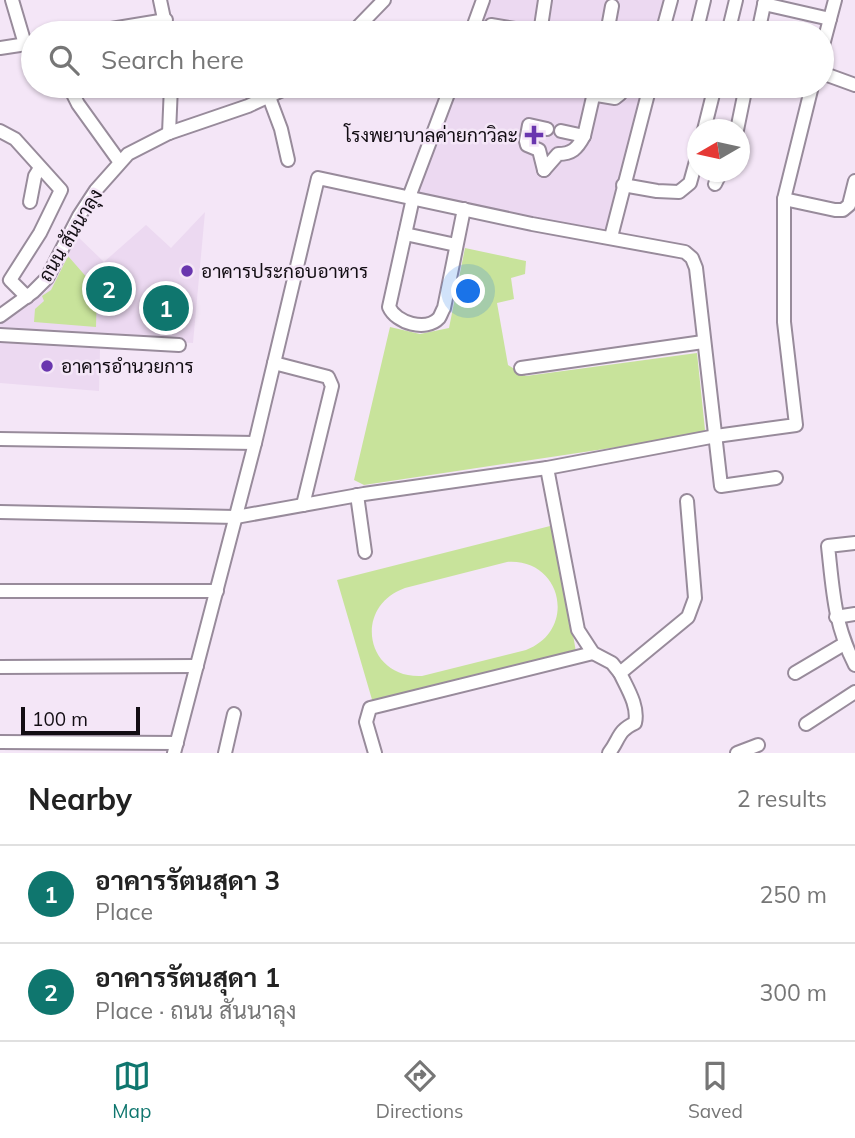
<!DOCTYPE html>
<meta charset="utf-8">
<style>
:root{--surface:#fff;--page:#f6f6f6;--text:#222;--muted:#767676;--line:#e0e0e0;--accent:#0f766e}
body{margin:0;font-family:Mulish,Sarabun,sans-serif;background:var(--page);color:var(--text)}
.compass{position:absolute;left:687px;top:119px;width:63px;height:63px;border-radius:50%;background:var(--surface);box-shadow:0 2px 5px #0004;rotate:261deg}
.scale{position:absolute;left:21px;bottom:18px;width:119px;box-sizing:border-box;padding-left:7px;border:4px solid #120d13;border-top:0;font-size:19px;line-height:24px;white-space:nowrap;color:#120d13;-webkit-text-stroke:5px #f4e6f7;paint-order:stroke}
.you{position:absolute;left:469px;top:292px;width:24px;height:24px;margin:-18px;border:5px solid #fff;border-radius:50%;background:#1a73e8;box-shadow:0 0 0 10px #1a73e833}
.badge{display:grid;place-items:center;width:46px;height:46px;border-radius:50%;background:var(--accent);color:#fff;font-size:23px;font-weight:700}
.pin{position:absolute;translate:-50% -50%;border:4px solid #fff;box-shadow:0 2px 7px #0006}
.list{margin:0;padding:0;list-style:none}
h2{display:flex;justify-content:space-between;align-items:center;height:91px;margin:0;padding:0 28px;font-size:30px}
h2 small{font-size:23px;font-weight:400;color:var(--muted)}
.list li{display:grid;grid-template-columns:46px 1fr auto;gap:21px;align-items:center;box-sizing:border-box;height:98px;padding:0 28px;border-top:2px solid var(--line)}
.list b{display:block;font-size:26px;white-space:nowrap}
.list p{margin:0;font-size:23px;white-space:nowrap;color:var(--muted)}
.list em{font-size:23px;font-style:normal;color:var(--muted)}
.icon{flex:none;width:38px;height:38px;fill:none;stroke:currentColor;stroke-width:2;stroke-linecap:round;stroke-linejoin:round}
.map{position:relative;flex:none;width:855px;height:753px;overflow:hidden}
.search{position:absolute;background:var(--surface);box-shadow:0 2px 5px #0004;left:21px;right:21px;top:21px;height:77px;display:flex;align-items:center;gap:18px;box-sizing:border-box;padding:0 24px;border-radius:38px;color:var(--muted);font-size:26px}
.sheet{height:287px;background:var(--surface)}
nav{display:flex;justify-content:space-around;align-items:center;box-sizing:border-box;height:98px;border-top:2px solid var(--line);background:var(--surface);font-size:19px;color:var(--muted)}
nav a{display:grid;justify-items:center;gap:4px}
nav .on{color:var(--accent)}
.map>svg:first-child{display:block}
.built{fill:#ecd9f1}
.green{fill:#c8e39b;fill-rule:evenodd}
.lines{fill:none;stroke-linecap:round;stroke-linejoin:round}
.minor-casing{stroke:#988b9b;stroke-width:16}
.minor{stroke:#fff;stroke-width:12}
.poi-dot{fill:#6936ae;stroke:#f4e6f7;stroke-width:2.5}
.labels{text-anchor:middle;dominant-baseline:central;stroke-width:5;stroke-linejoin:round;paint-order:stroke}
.poi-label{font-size:19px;fill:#120d13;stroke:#f4e6f7;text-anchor:start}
.street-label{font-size:19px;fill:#120d13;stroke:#f4e6f7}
</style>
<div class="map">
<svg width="855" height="753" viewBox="0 0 855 753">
<rect width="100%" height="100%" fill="#f4e6f7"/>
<!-- built -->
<g class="built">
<polygon points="486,0 666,0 658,33 473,33"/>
<polygon points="452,86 646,86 611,237 409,197"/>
<polygon points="205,212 193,343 122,339 118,350 100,349 99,391 0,383 0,322 47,291 76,235 104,262 146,225 171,248"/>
</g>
<!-- green -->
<g class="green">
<polygon points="465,248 526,261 525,274 511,278 514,299 497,303 508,365 526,376 697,353 705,430 697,435 364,485 354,480 390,327 420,334 449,328"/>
<polygon points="68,256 97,289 96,327 34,322 35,309 44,301 42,296 51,290"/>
<path d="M554,525l22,127 -203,51 -36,-123zM507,562c55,-4 71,68 19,88l-104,26c-56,3 -70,-69 -17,-88z"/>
</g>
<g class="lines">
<!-- minor casing -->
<g class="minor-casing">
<g id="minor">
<polyline points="12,0 25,44"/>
<polyline points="160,0 167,33"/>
<polyline points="764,4 830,19"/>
<polyline points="491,25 540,33"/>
<polyline points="87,33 166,20"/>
<polyline points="352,33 384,0"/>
<polyline points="471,33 483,0"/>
<polyline points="540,33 545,0"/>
<polyline points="607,33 612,6"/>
<polyline points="662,33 671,0"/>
<polyline points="696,33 704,0"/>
<polyline points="728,33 736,0"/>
<polyline points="758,33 765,0"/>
<polyline points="0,48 33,43"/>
<polyline points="822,49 835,0"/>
<polyline points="822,73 855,85"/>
<polyline points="69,86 78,104 119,161"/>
<polyline points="269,97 281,129 288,160"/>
<polyline points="704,130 715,86"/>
<polyline points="737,130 746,86"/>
<polyline points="0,131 15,139 61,190 40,233 10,280 27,297"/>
<polyline points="561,131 584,136 593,97 597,95 615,98 620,94 625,86"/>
<polyline points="169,133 171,86"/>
<polyline points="544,170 539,150 527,145 526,141 529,125 547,129"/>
<path d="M544,170l14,-16c14,0 19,-5 26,-18"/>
<polyline points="715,184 721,172"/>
<polyline points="623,185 657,191 679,192 690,183 698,154"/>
<polyline points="409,197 451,86"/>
<path d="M413,198l-24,109c7,16 37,25 50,11 2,-3 3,-7 5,-10l20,-99"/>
<polyline points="784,199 835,210 843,210 849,205 855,181"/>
<polyline points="30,202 35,176 40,168"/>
<polyline points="405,234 456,245"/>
<polyline points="611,237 650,86"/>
<polyline points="0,316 33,292 47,278 79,216 96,190 128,154 169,133 248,106 291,86"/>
<polyline points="0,335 179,345"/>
<polyline points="274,363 328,377 332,386 303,505"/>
<polyline points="521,368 703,342"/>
<polyline points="0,439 255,443"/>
<polyline points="547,468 578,630 593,653 612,663 620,673"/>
<polyline points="357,495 365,552"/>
<polyline points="0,512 236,517 364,494 547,468 716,436 796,425 784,322 784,199 812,86"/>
<path d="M855,543l-27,3c5,45 6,78 27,119"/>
<polyline points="0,591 217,591"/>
<polyline points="836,617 855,614"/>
<polyline points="0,667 197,666"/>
<polyline points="795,673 844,644"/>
<polyline points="806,724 855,692"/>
<polyline points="0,742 177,743"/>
<polyline points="174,753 255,443 318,178 532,224 685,252 692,258 696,268 721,486 776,478"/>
<polyline points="225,753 234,714"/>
<polyline points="375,753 366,722 370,708 593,653"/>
<path d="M609,753c11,-14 8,-22 26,-30 4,-17 -8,-35 -15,-50l68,-56 7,-19 -8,-97"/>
<polyline points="737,753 758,745"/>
</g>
</g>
<!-- minor -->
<use href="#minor" class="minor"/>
</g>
<!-- markers -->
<g class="poi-dot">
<path d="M530.5 124.5h7v7h7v7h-7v7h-7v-7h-7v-7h7z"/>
<circle cx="187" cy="271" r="7"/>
<circle cx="47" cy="366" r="7"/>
</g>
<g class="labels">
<!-- poi labels -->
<g class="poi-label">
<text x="518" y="135" text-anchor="end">โรงพยาบาลค่ายกาวิละ</text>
<text x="201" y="271">อาคารประกอบอาหาร</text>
<text x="61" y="366">อาคารอำนวยการ</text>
</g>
<!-- street labels -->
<g class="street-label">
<text transform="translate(70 235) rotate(-59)">ถนน สันนาลุง</text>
</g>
</g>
</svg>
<svg class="compass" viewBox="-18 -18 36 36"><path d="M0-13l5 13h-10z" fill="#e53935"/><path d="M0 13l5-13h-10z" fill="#767676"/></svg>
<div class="scale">100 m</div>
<div class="you"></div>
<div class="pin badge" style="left:166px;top:308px">1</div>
<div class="pin badge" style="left:109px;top:289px">2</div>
<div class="search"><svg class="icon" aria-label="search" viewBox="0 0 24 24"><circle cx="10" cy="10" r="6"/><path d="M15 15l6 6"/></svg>Search here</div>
</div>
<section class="sheet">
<h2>Nearby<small>2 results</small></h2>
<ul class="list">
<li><span class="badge">1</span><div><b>อาคารรัตนสุดา 3</b><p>Place</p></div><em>250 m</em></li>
<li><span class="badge">2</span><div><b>อาคารรัตนสุดา 1</b><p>Place · ถนน สันนาลุง</p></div><em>300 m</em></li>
</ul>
</section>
<nav>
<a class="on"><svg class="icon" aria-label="map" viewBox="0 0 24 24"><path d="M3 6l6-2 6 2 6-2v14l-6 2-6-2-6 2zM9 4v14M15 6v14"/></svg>Map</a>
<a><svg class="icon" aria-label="directions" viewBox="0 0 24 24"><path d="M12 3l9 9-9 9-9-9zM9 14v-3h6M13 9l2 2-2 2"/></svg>Directions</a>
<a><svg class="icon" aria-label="saved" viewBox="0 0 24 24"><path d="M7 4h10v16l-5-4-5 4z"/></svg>Saved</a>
</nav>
